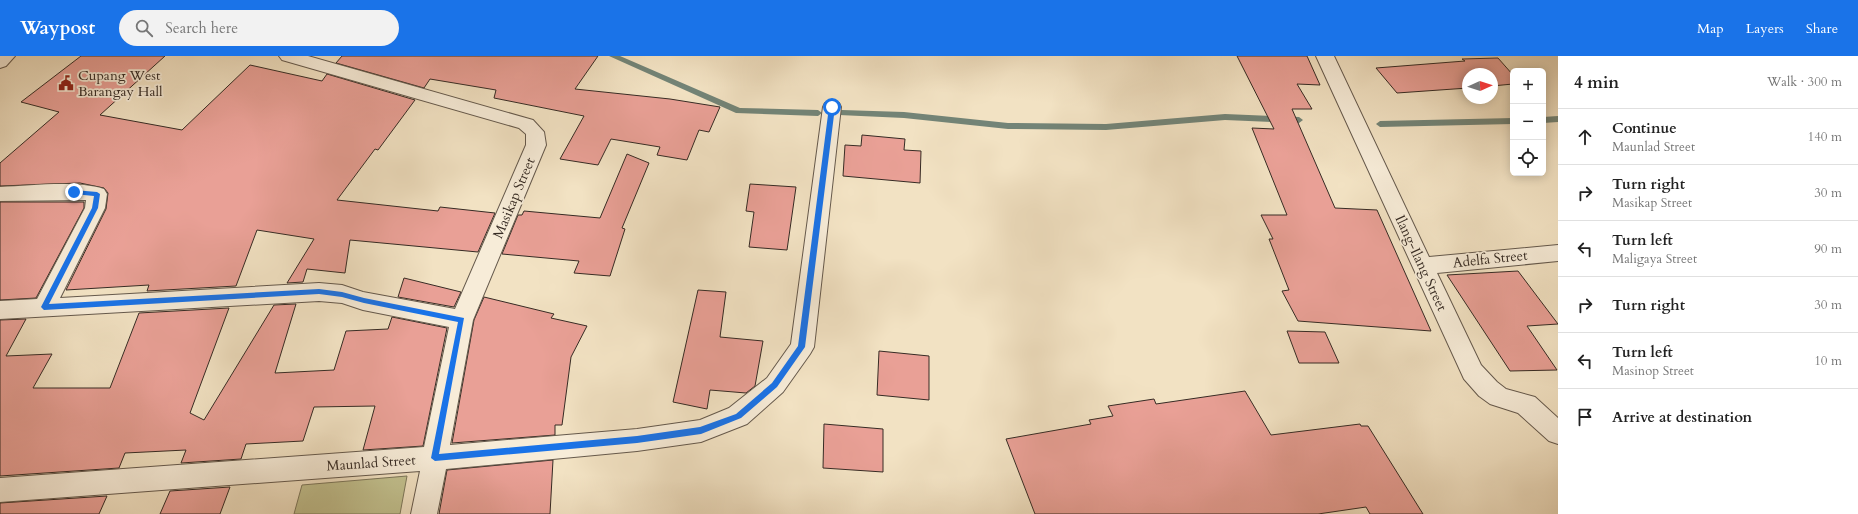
<!DOCTYPE html>
<meta charset="utf-8">
<style>
:root{--surface:#fff;--page:#f2f2f2;--text:#222;--muted:#767676;--line:#e0e0e0;--accent:#1a73e8}
body{margin:0;font-family:Cardo,serif;background:var(--page);color:var(--text)}
.controls{position:absolute;right:12px;top:12px;display:grid;overflow:hidden;border-radius:6px;box-shadow:0 2px 10px #0003}
.controls button{width:36px;height:36px;display:grid;place-items:center;padding:0;border:0;border-bottom:1px solid var(--line);background:var(--surface);color:var(--text);font:20px sans-serif}
.compass{position:absolute;left:1462px;top:12px;width:36px;height:36px;border-radius:50%;background:var(--surface);box-shadow:0 2px 10px #0003;rotate:87deg}
.stop{position:absolute;width:12px;height:12px;margin:-9px;border:3px solid #1a73e8;border-radius:50%;background:#fff}
.stop.end{background:#1a73e8;border-color:#fff;box-shadow:0 1px 4px #0008}
.list{margin:0;padding:0;list-style:none}
h2{display:flex;justify-content:space-between;align-items:center;height:52px;margin:0;padding:0 16px;font-size:17px}
h2 small{font-size:13px;font-weight:400;color:var(--muted)}
.list li{display:grid;grid-template-columns:26px 1fr auto;gap:12px;align-items:center;box-sizing:border-box;height:56px;padding:0 16px;border-top:1px solid var(--line)}
.list b{display:block;font-size:15px;white-space:nowrap}
.list p{margin:0;font-size:13px;white-space:nowrap;color:var(--muted)}
.list em{font-size:13px;font-style:normal;color:var(--muted)}
.icon{flex:none;width:22px;height:22px;fill:none;stroke:currentColor;stroke-width:2;stroke-linecap:round;stroke-linejoin:round}
.map{position:relative;flex:none;width:1558px;height:458px;overflow:hidden}
header{display:flex;align-items:center;gap:24px;box-sizing:border-box;height:56px;padding:0 20px;background:var(--accent);color:#fff}
header strong{font-size:19px}
nav{display:flex;gap:22px;margin-inline-start:auto;font-size:14px}
.search{width:280px;height:36px;background:var(--page);display:flex;align-items:center;gap:10px;box-sizing:border-box;padding:0 14px;border-radius:22px;color:var(--muted);font-size:15px}
main{display:flex}
aside{flex:1;background:var(--surface)}
.map>svg:first-child{display:block}
.green{fill:#c2c18f;stroke:#7c765a}
.lines{fill:none;stroke-linecap:round;stroke-linejoin:round}
.stream{fill:#738477;fill-rule:evenodd}
.building{fill:#e9a096;stroke:#362b24}
.minor-casing{stroke:#65594c;stroke-width:2}
.minor{fill:#f7ecd8;fill-rule:evenodd}
.route{fill:#1a73e8}
.labels{text-anchor:middle;dominant-baseline:central;stroke-width:3.5;stroke-linejoin:round;paint-order:stroke}
.poi-label{font-size:14px;fill:#362b24;stroke:#f7ecd8;text-anchor:start}
.street-label{font-size:14px;fill:#362b24;stroke:#f7ecd8}
</style>
<header>
<strong>Waypost</strong>
<div class="search"><svg class="icon" aria-label="search" viewBox="0 0 24 24"><circle cx="10" cy="10" r="6"/><path d="M15 15l6 6"/></svg>Search here</div>
<nav><a>Map</a><a>Layers</a><a>Share</a></nav>
</header>
<main>
<div class="map">
<svg width="1558" height="458" viewBox="0 0 1558 458">
<rect width="100%" height="100%" fill="#f2e2c3"/>
<filter id="stains"><feTurbulence type="fractalNoise" baseFrequency=".005" numOctaves="4"/><feColorMatrix values="0 0 0 0 .2 0 0 0 0 .09 0 0 0 0 .02 0 0 0 .5 -.17"/></filter>
<radialGradient id="worn" r=".72"><stop offset=".6" stop-color="#630" stop-opacity="0"/><stop offset="1" stop-color="#630" stop-opacity=".3"/></radialGradient>
<!-- green -->
<polygon class="green" points="407,420 400,458 294,458 302,429"/>
<g class="lines">
<!-- stream -->
<g class="stream">
<polygon points="609,0 620,0 740,52 818,54 822,57 818,60 736,57"/>
<polygon points="842,54 904,56 1008,67 1106,68 1225,58 1299,61 1303,64 1299,67 1225,64 1106,74 1008,73 904,62 839,59 839,55"/>
<polygon points="1558,60 1558,66 1543,67 1543,61"/>
<polygon points="1513,62 1513,68 1380,71 1376,68 1380,65"/>
</g>
</g>
<!-- building -->
<g class="building">
<polygon points="81,0 165,0 100,59 182,74 250,9 322,25 327,18 415,44 378,94 375,93 337,144 438,155 440,151 495,157 478,196 350,184 345,217 307,213 303,226 287,227 314,183 257,174 236,230 147,235 149,229 66,234 106,153 108,137 104,132 80,127 0,130 0,107 59,56 21,46"/>
<polygon points="342,0 598,0 575,33 670,43 720,51 709,76 699,74 687,104 657,99 660,91 611,83 598,109 560,103 584,60 494,42 496,34 430,23 424,32 336,7"/>
<polygon points="1237,0 1307,0 1320,29 1297,28 1312,53 1292,53 1335,152 1377,154 1431,275 1298,265 1282,235 1289,234 1269,183 1273,183 1261,159 1287,159 1252,72 1274,73"/>
<polygon points="1498,2 1513,19 1513,28 1492,30 1492,18 1468,18 1468,32 1397,37 1376,12 1465,5 1462,3"/>
<polygon points="862,79 905,83 904,94 921,95 920,127 843,120 845,89 861,90"/>
<polygon points="627,98 649,107 622,172 625,173 610,220 574,217 579,205 502,198 518,159 522,159 524,155 600,162"/>
<polygon points="750,128 796,131 787,194 749,191 754,156 746,155"/>
<polygon points="0,146 84,146 84,152 36,242 0,244"/>
<polygon points="1518,215 1558,268 1527,270 1557,314 1510,315 1447,219"/>
<polygon points="404,222 461,236 454,251 398,241"/>
<polygon points="698,234 726,236 720,281 763,285 755,330 746,337 710,334 707,353 673,346"/>
<polygon points="484,241 554,258 551,262 587,270 571,301 562,369 555,369 555,379 452,387 474,264"/>
<polygon points="296,248 275,317 334,314 346,275 388,273 392,261 447,272 423,390 363,394 375,350 314,351 303,385 246,388 241,403 181,407 186,394 125,397 119,412 0,420 0,264 26,263 6,300 52,298 33,332 110,332 139,257 229,252 190,357 204,364 274,249"/>
<polygon points="1287,275 1325,276 1339,307 1299,307"/>
<polygon points="879,295 929,300 929,344 877,339"/>
<polygon points="1245,335 1271,379 1360,368 1361,370 1368,370 1423,458 1370,458 1366,451 1318,458 1035,458 1006,383 1091,368 1089,364 1113,360 1108,350 1154,343 1156,348"/>
<polygon points="824,368 883,373 883,416 823,412"/>
<polygon points="553,404 550,458 439,458 447,414"/>
<polygon points="230,431 220,458 160,458 170,435"/>
<polygon points="107,440 99,458 0,458 0,447"/>
</g>
<g class="lines">
<!-- minor casing -->
<g class="minor-casing">
<g id="minor">
<polygon points="0,0 15,0 6,10 0,12"/>
<path d="M279,0h29l225,64 11,12 2,13 -73,175 -23,125 187,-16 63,-9 29,-12 38,-30 24,-34 32,-237 2,-4 7,-2 7,2 2,4 -27,240 -4,7 -27,38 -36,32 -46,18 -64,9 -191,18 -9,45h-26l9,-43 -420,31v-24l424,-31 25,-120 -86,-17 -21,-7 -23,-2 -319,18v-18l37,-2 48,-91 1,-8 -86,1v-14c32,-1 74,-7 104,2l3,5 -2,14 -45,90 259,-15 23,2 21,7 92,17 71,-164v-11l-7,-6 -237,-68z"/>
<polygon points="1316,0 1334,0 1429,201 1558,189 1558,205 1437,217 1481,309 1497,326 1506,333 1535,341 1558,362 1558,388 1549,385 1518,357 1490,348 1479,340 1464,323"/>
</g>
</g>
<!-- minor -->
<use href="#minor" class="minor"/>
</g>
<!-- route -->
<polygon class="route" points="832,49 835,51 805,291 777,331 741,362 701,378 637,387 435,405 431,402 458,266 364,247 342,241 319,238 44,254 41,251 92,152 94,140 74,138 71,136 74,134 97,136 100,138 98,152 49,248 319,233 342,236 364,242 464,262 439,398 637,380 700,371 736,358 772,327 798,290 829,51"/>
<!-- icons -->
<defs>
<g id="civic-bare" transform="scale(1.2)"><path d="M-.6-6.5H3V-4.5H.6V-3L4-1V1h2V6H-6V1h2V-1L-.6-3ZM-1.2 2.5V6h2.4V2.5Z" fill="#8f2418" stroke="#f7ecd8" stroke-width="2.5" paint-order="stroke"/></g>
</defs>
<g fill-rule="evenodd">
<use href="#civic-bare" x="66" y="27"/>
</g>
<g class="labels">
<!-- poi labels -->
<g class="poi-label">
<text x="78" y="19">Cupang West<tspan x="78" dy="16">Barangay Hall</tspan></text>
</g>
<!-- street labels -->
<g class="street-label">
<text transform="translate(514 142) rotate(-67)">Masikap Street</text>
<text transform="translate(1490 203) rotate(-6)">Adelfa Street</text>
<text transform="translate(1421 207) rotate(65)">Ilang-Ilang Street</text>
<text transform="translate(371 407) rotate(-4)">Maunlad Street</text>
</g>
</g>
<rect width="100%" height="100%" filter="url(#stains)"/>
<rect width="100%" height="100%" fill="url(#worn)"/>
</svg>
<div class="controls">
<button>+</button>
<button>−</button>
<button><svg class="icon" aria-label="locate" viewBox="0 0 24 24"><circle cx="12" cy="12" r="6"/><path d="M12 2v4M12 18v4M2 12h4M18 12h4"/></svg></button>
</div>
<svg class="compass" viewBox="-18 -18 36 36"><path d="M0-13l5 13h-10z" fill="#e53935"/><path d="M0 13l5-13h-10z" fill="#767676"/></svg>
<div class="stop" style="left:832px;top:51px"></div>
<div class="stop end" style="left:74px;top:136px"></div>
</div>
<aside>
<h2>4 min<small>Walk · 300 m</small></h2>
<ul class="list">
<li><svg class="icon" aria-label="ahead" viewBox="0 0 24 24"><path d="M12 20V5M6 11l6-6 6 6"/></svg><div><b>Continue</b><p>Maunlad Street</p></div><em>140 m</em></li>
<li><svg class="icon" aria-label="right" viewBox="0 0 24 24"><path d="M7 20v-9h11M14 6l5 5-5 5"/></svg><div><b>Turn right</b><p>Masikap Street</p></div><em>30 m</em></li>
<li><svg class="icon" aria-label="left" viewBox="0 0 24 24"><path d="M17 20v-9H6M10 6l-5 5 5 5"/></svg><div><b>Turn left</b><p>Maligaya Street</p></div><em>90 m</em></li>
<li><svg class="icon" aria-label="right" viewBox="0 0 24 24"><path d="M7 20v-9h11M14 6l5 5-5 5"/></svg><div><b>Turn right</b></div><em>30 m</em></li>
<li><svg class="icon" aria-label="left" viewBox="0 0 24 24"><path d="M17 20v-9H6M10 6l-5 5 5 5"/></svg><div><b>Turn left</b><p>Masinop Street</p></div><em>10 m</em></li>
<li><svg class="icon" aria-label="arrive" viewBox="0 0 24 24"><path d="M6 21V4h12l-3 4 3 4H6"/></svg><div><b>Arrive at destination</b></div></li>
</ul>
</aside>
</main>
